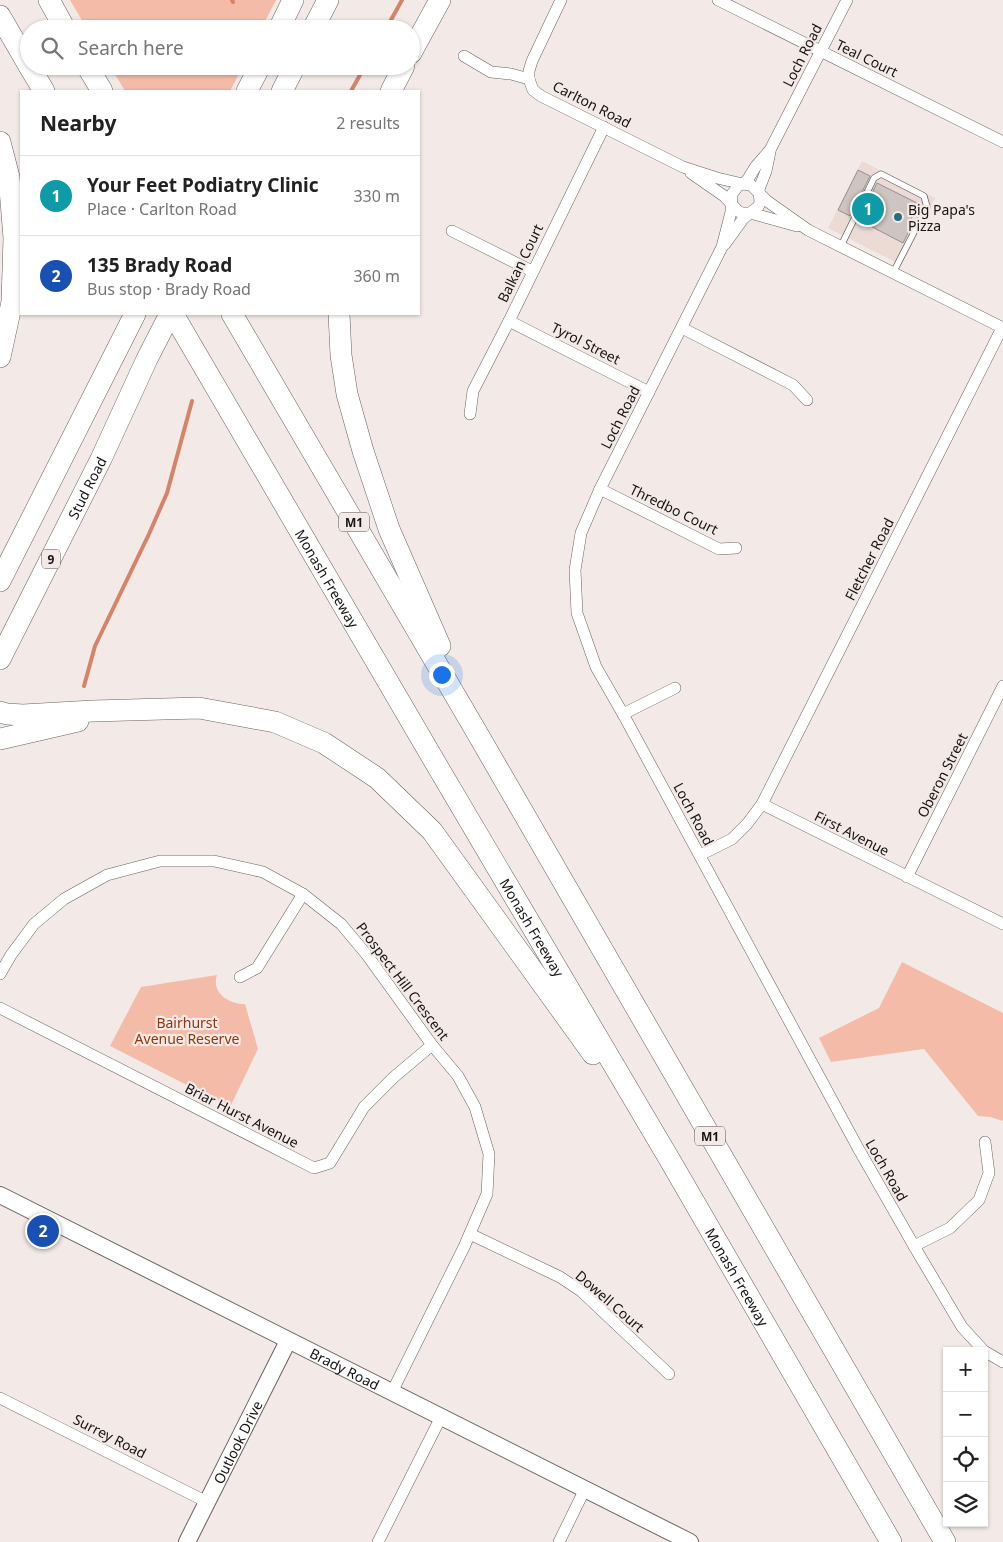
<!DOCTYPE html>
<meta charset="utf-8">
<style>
:root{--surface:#fff;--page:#f2f2f2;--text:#222;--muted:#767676;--line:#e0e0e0;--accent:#0b8043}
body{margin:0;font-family:"Noto Sans",sans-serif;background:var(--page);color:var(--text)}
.controls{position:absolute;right:15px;bottom:15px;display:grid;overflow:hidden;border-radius:0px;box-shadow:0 1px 4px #0004}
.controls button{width:45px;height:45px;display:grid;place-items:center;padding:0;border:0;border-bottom:1px solid var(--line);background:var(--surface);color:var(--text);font:25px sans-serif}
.you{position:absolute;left:441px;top:674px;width:18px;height:18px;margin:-12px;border:4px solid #fff;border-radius:50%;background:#1a73e8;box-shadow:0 0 0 8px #1a73e833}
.badge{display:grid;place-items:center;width:32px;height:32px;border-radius:50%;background:var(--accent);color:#fff;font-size:16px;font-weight:700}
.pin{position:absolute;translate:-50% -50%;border:2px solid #fff;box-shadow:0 1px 5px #0006}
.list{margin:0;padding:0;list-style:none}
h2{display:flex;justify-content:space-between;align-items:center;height:65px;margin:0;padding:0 20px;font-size:21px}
h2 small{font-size:16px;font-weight:400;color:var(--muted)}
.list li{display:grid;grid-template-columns:32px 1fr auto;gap:15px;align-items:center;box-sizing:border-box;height:80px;padding:0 20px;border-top:1px solid var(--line)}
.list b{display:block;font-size:19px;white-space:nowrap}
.list p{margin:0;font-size:16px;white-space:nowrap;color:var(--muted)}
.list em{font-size:16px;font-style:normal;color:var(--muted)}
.icon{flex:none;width:28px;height:28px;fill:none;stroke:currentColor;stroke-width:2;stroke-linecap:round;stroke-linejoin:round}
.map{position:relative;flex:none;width:1003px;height:1542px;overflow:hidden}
.search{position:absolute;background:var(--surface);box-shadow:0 1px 4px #0004;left:20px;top:20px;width:400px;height:55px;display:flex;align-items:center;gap:12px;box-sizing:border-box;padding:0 18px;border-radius:28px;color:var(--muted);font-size:19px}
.panel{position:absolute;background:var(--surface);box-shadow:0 1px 4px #0004;left:20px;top:90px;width:400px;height:225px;border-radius:0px}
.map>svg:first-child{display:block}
.built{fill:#ecdbd5}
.green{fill:#f4bca8}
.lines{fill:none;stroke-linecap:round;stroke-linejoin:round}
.stream{stroke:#d48468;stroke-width:4}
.building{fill:#cec5c2;stroke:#978f8c}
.lane-casing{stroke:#69615f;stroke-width:7}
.street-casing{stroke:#69615f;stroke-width:12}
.secondary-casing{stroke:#69615f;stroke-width:18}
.highway-casing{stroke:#69615f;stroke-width:22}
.lane{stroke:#fff;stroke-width:5.5}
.street{stroke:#fff;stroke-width:11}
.secondary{stroke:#fff;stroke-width:16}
.highway{stroke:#fff;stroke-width:21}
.poi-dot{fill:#2b6d80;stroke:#f3eae7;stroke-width:2}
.labels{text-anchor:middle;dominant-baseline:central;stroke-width:4.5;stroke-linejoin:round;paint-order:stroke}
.shield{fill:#f3eae7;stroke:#595453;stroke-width:1}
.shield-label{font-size:12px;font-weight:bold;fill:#171413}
.street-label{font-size:14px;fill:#171413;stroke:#f3eae7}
.poi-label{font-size:14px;fill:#171413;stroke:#f3eae7;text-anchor:start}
.park-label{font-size:14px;fill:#94350a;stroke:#f3eae7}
</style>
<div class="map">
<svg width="1003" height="1542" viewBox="0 0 1003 1542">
<rect width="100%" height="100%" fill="#f3eae7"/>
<!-- built -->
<polygon class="built" points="862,161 935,198 901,265 828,228"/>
<!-- green -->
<g class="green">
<polygon points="70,0 276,0 261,29 87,29"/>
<polygon points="110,66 243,66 230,91 125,91"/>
<polygon points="902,962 1003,1013 1003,1121 990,1117 978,1116 924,1049 831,1062 819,1038 879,1008"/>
<path d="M217,975c-6,18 12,29 28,29l13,45 -28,58 -120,-61 31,-59z"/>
</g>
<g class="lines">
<!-- stream -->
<g class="stream">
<polyline points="232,0 233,2"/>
<polyline points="386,29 402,0"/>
<polyline points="351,91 365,66"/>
<polyline points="84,686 95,646 149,534 167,493 192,401"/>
</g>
</g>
<!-- building -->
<g class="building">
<polygon points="858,170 870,176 850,216 838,210"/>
<polygon points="877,183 919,204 910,221 913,223 903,243 859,220"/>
</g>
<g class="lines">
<!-- lane casing -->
<g class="lane-casing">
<polyline id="lane" points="841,246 874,178 881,174 924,196 927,207 893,273"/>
</g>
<!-- street casing -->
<g class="street-casing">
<g id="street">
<polyline points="718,0 1003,142"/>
<polyline points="464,56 491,72 511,74 529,79 533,90 541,96 683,167 717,178 743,184 748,179 756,166 770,150 847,0"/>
<polyline points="529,79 529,71 532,61 561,0"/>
<polyline points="691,173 724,196 738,211 742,213 750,213 758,207 760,203 759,189 766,171 770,152"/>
<polyline points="452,231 532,271"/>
<polyline points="725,244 743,219 750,213 797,226"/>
<polyline points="509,321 649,392"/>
<polyline points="682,328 793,385 807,400"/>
<polyline points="1003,328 808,230 767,201 751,185 743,184 738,186 732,194 731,212 722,247 600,489 581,533 575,570 577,613 596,667 623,714 858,1148 914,1246 962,1327 984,1351 1003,1362"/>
<polyline points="470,414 473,391 509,321 604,127"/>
<polyline points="600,489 719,549 736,548"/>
<polyline points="623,714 675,688"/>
<polyline points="762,804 1002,328"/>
<polyline points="700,855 732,839 747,824 762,804 1003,924"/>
<polyline points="907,877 1003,686"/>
<polyline points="0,974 11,955 34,924 64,899 107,875 160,861 214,861 263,872 303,894 341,924 367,955 432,1045 458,1076 475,1107 489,1154 487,1194 464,1247 392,1392"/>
<polyline points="240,977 257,968 303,894"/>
<polyline points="0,1008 314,1168 330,1163 364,1107 394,1077 432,1045"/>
<polyline points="470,1234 560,1277 581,1291 669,1374"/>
<polyline points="914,1246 950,1228 979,1200 989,1173 985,1142"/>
<polyline points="0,1398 207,1502"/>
<polyline points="378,1542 441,1417"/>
<polyline points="559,1542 585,1489"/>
</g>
</g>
<!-- secondary casing -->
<g class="secondary-casing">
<g id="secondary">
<path id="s1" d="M0,1195l690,347"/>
<path id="s2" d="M187,1542l101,-201"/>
</g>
</g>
<!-- highway casing -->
<g class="highway-casing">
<g id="highway">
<polyline points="49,0 65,29"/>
<polyline points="0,16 29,66"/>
<polyline points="279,29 293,0"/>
<polyline points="313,29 328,0"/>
<polyline points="411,53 440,0"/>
<polyline points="29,66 44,91"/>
<polyline points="87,66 102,91"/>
<polyline points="247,91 260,66"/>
<polyline points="282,91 295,66"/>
<polyline points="391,91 404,66"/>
<polyline points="0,142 9,177 14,238 12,302 0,357"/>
<path id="s3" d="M173,314l266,455 232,393 220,380"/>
<polyline points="232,314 476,731 945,1542"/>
<polyline points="339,314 341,355 347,394 363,451 389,529 440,646"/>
<polyline points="0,581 135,314"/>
<path id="s4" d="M0,659l101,-200 46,-100 23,-45"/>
<polyline points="0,712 7,714 23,715 93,711 199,708 275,722 324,743 377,778 432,831 593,1054"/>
<polyline points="0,739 78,721"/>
</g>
</g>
<!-- lane -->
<use href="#lane" class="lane"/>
<!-- street -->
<use href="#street" class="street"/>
<!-- secondary -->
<use href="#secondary" class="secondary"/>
<!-- highway -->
<use href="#highway" class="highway"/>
</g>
<!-- markers -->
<circle class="poi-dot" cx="898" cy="217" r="5"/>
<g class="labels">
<!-- shield labels -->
<g class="shield">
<rect x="339" y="512.5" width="30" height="19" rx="4"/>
<rect x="42" y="549.5" width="18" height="19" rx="4"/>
<rect x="695" y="1126.5" width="30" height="19" rx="4"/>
</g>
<g class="shield-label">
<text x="354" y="522">M1</text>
<text x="51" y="559">9</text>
<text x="710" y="1136">M1</text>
</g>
<!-- street labels -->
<g class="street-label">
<text transform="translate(802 55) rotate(-63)">Loch Road</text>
<text transform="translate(867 58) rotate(26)">Teal Court</text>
<text transform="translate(592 104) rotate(27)">Carlton Road</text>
<text transform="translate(520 263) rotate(-64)">Balkan Court</text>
<text transform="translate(586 343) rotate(27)">Tyrol Street</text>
<text transform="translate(620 417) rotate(-63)">Loch Road</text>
<text stroke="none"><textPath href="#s4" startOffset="192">Stud Road</textPath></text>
<text transform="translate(674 509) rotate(26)">Thredbo Court</text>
<text transform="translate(869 559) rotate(-63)">Fletcher Road</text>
<text stroke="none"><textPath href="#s3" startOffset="306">Monash Freeway</textPath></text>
<text transform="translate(942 775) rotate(-63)">Oberon Street</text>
<text transform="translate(694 814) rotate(62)">Loch Road</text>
<text transform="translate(852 833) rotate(27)">First Avenue</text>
<text stroke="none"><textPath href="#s3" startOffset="711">Monash Freeway</textPath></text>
<text transform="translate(403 981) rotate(53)">Prospect Hill Crescent</text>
<text transform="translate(242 1115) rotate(27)">Briar Hurst Avenue</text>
<text transform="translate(887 1170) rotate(60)">Loch Road</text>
<text stroke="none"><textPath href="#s3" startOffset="1116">Monash Freeway</textPath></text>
<text transform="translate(610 1301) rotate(41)">Dowell Court</text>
<text stroke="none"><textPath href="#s1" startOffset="386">Brady Road</textPath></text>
<text transform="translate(110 1436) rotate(27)">Surrey Road</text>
<text stroke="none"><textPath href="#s2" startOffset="112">Outlook Drive</textPath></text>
</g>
<!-- poi labels -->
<g class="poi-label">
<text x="908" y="209">Big Papa's<tspan x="908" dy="16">Pizza</tspan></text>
</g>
<!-- park labels -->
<g class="park-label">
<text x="187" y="1022">Bairhurst<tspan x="187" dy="16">Avenue Reserve</tspan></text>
</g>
</g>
</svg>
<div class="controls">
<button>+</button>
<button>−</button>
<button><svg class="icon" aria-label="locate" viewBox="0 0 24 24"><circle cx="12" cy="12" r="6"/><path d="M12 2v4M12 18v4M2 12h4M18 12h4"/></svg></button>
<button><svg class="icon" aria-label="layers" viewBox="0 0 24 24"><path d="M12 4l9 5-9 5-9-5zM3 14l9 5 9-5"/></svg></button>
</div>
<div class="you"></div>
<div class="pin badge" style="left:868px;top:209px;background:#0f9aa8">1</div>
<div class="pin badge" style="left:43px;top:1231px;background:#1a4fb4">2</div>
<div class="search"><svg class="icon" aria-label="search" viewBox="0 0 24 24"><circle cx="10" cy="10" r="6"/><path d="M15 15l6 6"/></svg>Search here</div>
<section class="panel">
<h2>Nearby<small>2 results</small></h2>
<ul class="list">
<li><span class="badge" style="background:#0f9aa8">1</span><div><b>Your Feet Podiatry Clinic</b><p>Place · Carlton Road</p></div><em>330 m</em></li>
<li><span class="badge" style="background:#1a4fb4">2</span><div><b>135 Brady Road</b><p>Bus stop · Brady Road</p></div><em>360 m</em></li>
</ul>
</section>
</div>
